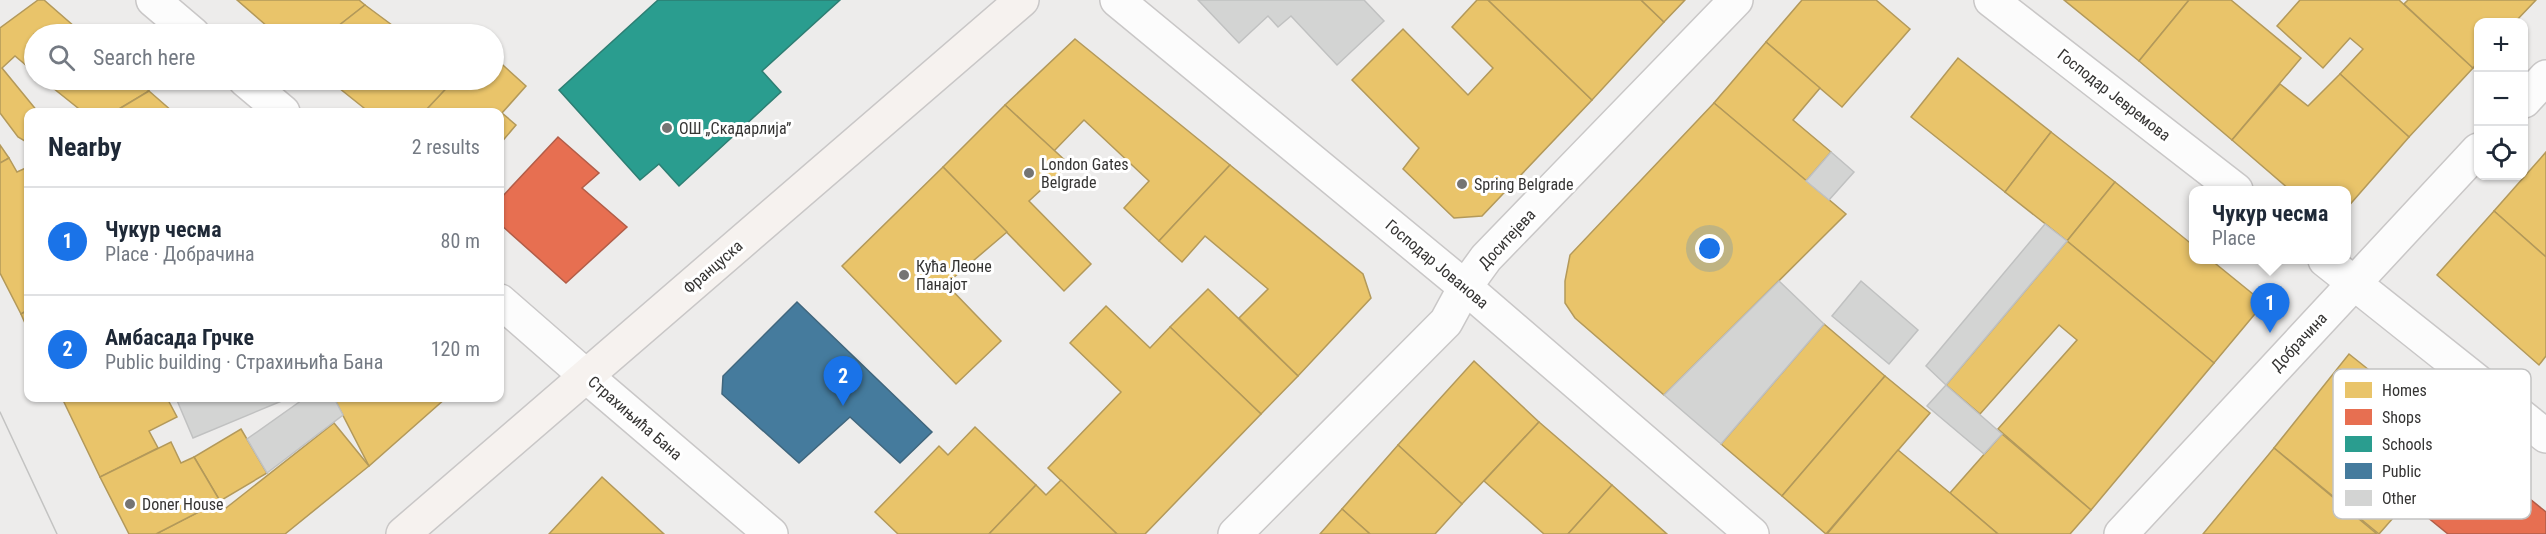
<!DOCTYPE html>
<meta charset="utf-8">
<style>
:root{--surface:#fff;--page:#f2f2f3;--text:#1f2937;--muted:#747a83;--line:#e0e1e3;--accent:#1a73e8}
body{margin:0;font-family:"Roboto Condensed",sans-serif;background:var(--page);color:var(--text)}
.controls{position:absolute;right:18px;top:18px;display:grid;overflow:hidden;border-radius:12px;box-shadow:0 2px 4px #0004}
.controls button{width:54px;height:54px;display:grid;place-items:center;padding:0;border:0;border-bottom:2px solid var(--line);background:var(--surface);color:var(--text);font:30px sans-serif}
.you{position:absolute;left:1710px;top:249px;width:21px;height:21px;margin:-15px;border:4px solid #fff;border-radius:50%;background:#1a73e8;box-shadow:0 0 0 9px #1a73e833}
.badge{display:grid;place-items:center;width:39px;height:39px;border-radius:50%;background:var(--accent);color:#fff;font-size:20px;font-weight:700}
.pin{position:absolute;translate:-50% -50px;filter:drop-shadow(0 2px 3px #0008)}
.pin::after{content:'';position:absolute;top:32px;width:21px;height:18px;background:inherit;clip-path:polygon(0 0,100% 0,50% 100%)}
.popup{position:absolute;left:2189px;top:186px;width:162px;height:78px;box-sizing:border-box;display:grid;place-content:center;border-radius:12px;background:var(--surface);filter:drop-shadow(0 2px 4px #0005);font-size:20px;white-space:nowrap;color:var(--muted)}
.popup b{font-size:22px;color:var(--text)}
.popup::after{content:'';position:absolute;left:50%;top:100%;margin-left:-12px;border:12px solid transparent;border-top-color:var(--surface)}
.list{margin:0;padding:0;list-style:none}
h2{display:flex;justify-content:space-between;align-items:center;height:78px;margin:0;padding:0 24px;font-size:26px}
h2 small{font-size:20px;font-weight:400;color:var(--muted)}
.list li{display:grid;grid-template-columns:39px 1fr auto;gap:18px;align-items:center;box-sizing:border-box;height:108px;padding:0 24px;border-top:2px solid var(--line)}
.list b{display:block;font-size:22px;white-space:nowrap}
.list p{margin:0;font-size:20px;white-space:nowrap;color:var(--muted)}
.list em{font-size:20px;font-style:normal;color:var(--muted)}
.icon{flex:none;width:33px;height:33px;fill:none;stroke:currentColor;stroke-width:2;stroke-linecap:round;stroke-linejoin:round}
.map{position:relative;flex:none;width:2546px;height:534px;overflow:hidden}
.search{position:absolute;background:var(--surface);box-shadow:0 2px 4px #0004;left:24px;top:24px;width:480px;height:66px;display:flex;align-items:center;gap:15px;box-sizing:border-box;padding:0 21px;border-radius:33px;color:var(--muted);font-size:22px}
.panel{position:absolute;background:var(--surface);box-shadow:0 2px 4px #0004;left:24px;top:108px;width:480px;height:294px;border-radius:12px}
.map>svg:first-child{display:block}
.homes{fill:#e9c46a;stroke:#b3995a;stroke-width:1.5}
.shops{fill:#e76f51;stroke:#b25d48;stroke-width:1.5}
.schools{fill:#2a9d8f;stroke:#2d7e73;stroke-width:1.5}
.public{fill:#457b9d;stroke:#40667d;stroke-width:1.5}
.building{fill:#d3d4d3;stroke:#c0c1c1;stroke-width:1.5}
.lines{fill:none;stroke-linecap:round;stroke-linejoin:round}
.pedestrian-casing{stroke:#c9c7c7;stroke-width:36}
.minor-casing{stroke:#c9c7c7;stroke-width:36}
.tertiary-casing{stroke:#c9c7c7;stroke-width:36}
.secondary-casing{stroke:#c9c7c7;stroke-width:36}
.pedestrian{stroke:#fcfcfc;stroke-width:33}
.minor{stroke:#fcfcfc;stroke-width:33}
.tertiary{stroke:#fcfcfc;stroke-width:33}
.secondary{stroke:#f6f2ef;stroke-width:33}
.tram{stroke:#c3c3c2;stroke-width:1.5}
.poi-dot{fill:#757473;stroke:#fff;stroke-width:2}
.labels{text-anchor:middle;dominant-baseline:central;stroke-width:6;stroke-linejoin:round;paint-order:stroke}
.street-label{font-size:16px;fill:#353433;stroke:#fff}
.poi-label{font-size:16px;fill:#353433;stroke:#fff;text-anchor:start}
.key{fill:#fff;stroke:#c2c2c2;stroke-width:1.5}
.key-label{font-size:16px;fill:#353433}
</style>
<div class="map">
<svg width="2546" height="534" viewBox="0 0 2546 534">
<rect width="100%" height="100%" fill="#edeceb"/>
<!-- homes -->
<g class="homes">
<polygon points="38,0 44,0 83,34 34,34 34,72 15,56 2,68 38,112 28,112 28,143 18,137 0,113 0,28"/>
<polygon points="237,0 359,0 365,5 328,34 276,34"/>
<polygon points="1477,0 1488,0 1592,100 1482,216 1454,218 1403,169 1419,148 1352,80 1403,29 1468,95 1493,68 1452,27"/>
<polygon points="1488,0 1641,0 1664,22 1592,100"/>
<polygon points="1641,0 1685,0 1664,22"/>
<polygon points="1802,0 1876,0 1910,29 1842,107 1766,42"/>
<polygon points="2064,0 2189,0 2139,61"/>
<polygon points="2189,0 2231,0 2301,58 2232,140 2139,61"/>
<polygon points="2300,0 2399,0 2473,68 2409,137 2340,74 2363,49 2350,38 2323,68 2277,26"/>
<polygon points="2408,0 2536,0 2515,22 2478,22 2478,62 2473,68 2404,4"/>
<polygon points="365,5 404,34 328,34"/>
<polygon points="1075,39 1230,165 1159,241 1124,208 1149,181 1084,120 1054,151 1005,105"/>
<polygon points="1766,42 1820,88 1793,120 1831,152 1806,181 1714,103"/>
<polygon points="494,57 526,86 502,113 516,125 500,144 500,112 424,112 454,80 494,80"/>
<polygon points="1958,58 2051,132 2005,192 1911,117"/>
<polygon points="2340,74 2409,137 2346,209 2346,190 2290,190 2232,140 2280,84 2308,106"/>
<polygon points="43,80 135,80 149,91 114,112 83,112"/>
<polygon points="329,80 454,80 424,112 369,112"/>
<polygon points="149,91 173,112 114,112"/>
<polygon points="1714,103 1846,214 1664,395 1575,318 1565,303 1565,281 1570,255"/>
<polygon points="1005,105 1069,164 1029,201 1091,264 1064,291 943,167"/>
<polygon points="2051,132 2115,182 2067,241 2005,192"/>
<polygon points="0,145 9,158 0,163"/>
<polygon points="2546,152 2546,257 2494,211"/>
<polygon points="9,158 17,172 28,167 28,310 21,314 0,273 0,163"/>
<polygon points="1230,165 1363,274 1371,298 1298,376 1239,318 1268,289 1205,236 1182,262 1159,241"/>
<polygon points="943,167 1007,232 946,284 1001,341 956,384 842,266"/>
<polygon points="2115,182 2194,246 2194,260 2211,260 2264,303 2214,363 2067,241"/>
<polygon points="2494,211 2546,257 2546,356 2539,365 2437,275"/>
<polygon points="2067,241 2214,363 2091,510 1998,429 2077,340 2059,325 1980,414 1946,385"/>
<polygon points="1208,289 1298,376 1261,414 1170,327"/>
<polygon points="1106,306 1150,348 1170,327 1261,414 1145,534 1117,534 1048,468 1121,392 1070,343"/>
<polygon points="28,310 28,330 21,314"/>
<polygon points="1824,324 1885,376 1782,496 1721,444"/>
<polygon points="2349,354 2477,456 2427,517 2408,501 2379,534 2274,448"/>
<polygon points="1474,361 1539,422 1462,504 1398,445"/>
<polygon points="1885,376 1930,413 1826,534 1782,496"/>
<polygon points="62,398 167,398 177,417 149,431 158,448 100,477"/>
<polygon points="334,398 446,398 369,466"/>
<polygon points="1539,422 1612,485 1568,534 1544,534 1484,481"/>
<polygon points="334,423 369,466 285,534 156,534 220,501 226,508"/>
<polygon points="975,427 1036,485 989,534 898,534 875,512 939,446 948,455"/>
<polygon points="241,429 267,473 220,501 194,457"/>
<polygon points="2002,434 2091,510 2070,534 1998,534 1950,493"/>
<polygon points="171,442 181,463 194,457 220,501 156,534 129,534 100,477"/>
<polygon points="1398,445 1462,504 1435,534 1370,534 1342,509"/>
<polygon points="2274,448 2377,534 2203,534"/>
<polygon points="1898,450 1950,493 1998,534 1827,534"/>
<polygon points="602,477 664,534 549,534"/>
<polygon points="1061,480 1117,534 989,534 1036,485 1046,495"/>
<polygon points="1612,485 1667,534 1568,534"/>
<polygon points="1342,509 1370,534 1320,534"/>
</g>
<!-- shops -->
<g class="shops">
<polygon points="558,137 599,173 582,188 627,227 566,283 500,224 500,199"/>
<polygon points="2477,456 2546,512 2546,534 2448,534 2427,517"/>
</g>
<!-- schools -->
<polygon class="schools" points="658,0 840,0 762,71 781,92 679,186 659,164 640,180 559,90"/>
<!-- public -->
<polygon class="public" points="797,302 932,432 900,463 850,417 799,463 722,394 723,376"/>
<!-- building -->
<g class="building">
<polygon points="1198,0 1364,0 1384,21 1337,65 1291,16 1278,27 1268,16 1239,43"/>
<polygon points="1831,152 1854,172 1829,200 1806,181"/>
<polygon points="2045,224 2067,241 1946,385 1926,366"/>
<polygon points="1779,281 1824,324 1721,444 1664,395"/>
<polygon points="1861,281 1918,330 1889,364 1832,316"/>
<polygon points="1946,385 2002,434 1984,454 1927,406"/>
<polygon points="176,398 283,398 284,400 193,438"/>
<polygon points="305,398 334,398 343,415 267,473 247,439"/>
</g>
<g class="lines">
<!-- pedestrian casing -->
<g class="pedestrian-casing">
<g id="pedestrian">
<polyline points="153,0 193,34"/>
<polyline points="245,80 283,112"/>
<polyline points="500,301 586,376"/>
</g>
</g>
<!-- minor casing -->
<g class="minor-casing">
<g id="minor">
<polyline points="1117,0 1465,287 1752,534"/>
<polyline points="1991,0 2236,190"/>
<polyline points="2325,260 2546,436"/>
<polyline points="586,376 771,534"/>
<polyline points="1235,534 1446,322 1465,287 1486,258 1736,0"/>
</g>
</g>
<!-- tertiary casing -->
<g class="tertiary-casing">
<g id="tertiary">
<polyline points="2524,101 2546,77"/>
<polyline points="2121,534 2478,150"/>
</g>
</g>
<!-- secondary casing -->
<g class="secondary-casing">
<polyline id="secondary" points="403,534 1022,0"/>
</g>
<!-- pedestrian -->
<use href="#pedestrian" class="pedestrian"/>
<!-- minor -->
<use href="#minor" class="minor"/>
<!-- tertiary -->
<use href="#tertiary" class="tertiary"/>
<!-- secondary -->
<use href="#secondary" class="secondary"/>
<!-- tram -->
<polyline class="tram" points="0,412 57,534"/>
</g>
<!-- markers -->
<g class="poi-dot">
<circle cx="667" cy="128" r="6"/>
<circle cx="1029" cy="173" r="6"/>
<circle cx="1462" cy="184" r="6"/>
<circle cx="904" cy="275" r="6"/>
<circle cx="130" cy="504" r="6"/>
</g>
<g class="labels">
<!-- street labels -->
<g class="street-label">
<text transform="translate(2114 95) rotate(38)">Господар Јевремова</text>
<text transform="translate(1507 239) rotate(-47)">Доситејева</text>
<text transform="translate(1437 264) rotate(40)">Господар Јованова</text>
<text transform="translate(713 267) rotate(-41)">Француска</text>
<text transform="translate(2299 342) rotate(-47)">Добрачина</text>
<text transform="translate(635 418) rotate(41)">Страхињића Бана</text>
</g>
<!-- poi labels -->
<g class="poi-label">
<text x="679" y="128">ОШ „Скадарлија”</text>
<text x="1041" y="164">London Gates<tspan x="1041" dy="18">Belgrade</tspan></text>
<text x="1474" y="184">Spring Belgrade</text>
<text x="916" y="266">Кућа Леоне<tspan x="916" dy="18">Панајот</tspan></text>
<text x="142" y="504">Doner House</text>
</g>
</g>
<!-- legend -->
<rect x="2333" y="369" width="198" height="150" rx="9" class="key"/>
<rect x="2345" y="382" width="27" height="16" fill="#e9c46a"/>
<rect x="2345" y="409" width="27" height="16" fill="#e76f51"/>
<rect x="2345" y="436" width="27" height="16" fill="#2a9d8f"/>
<rect x="2345" y="463" width="27" height="16" fill="#457b9d"/>
<rect x="2345" y="490" width="27" height="16" fill="#d3d4d3"/>
<g class="key-label">
<text x="2382" y="396">Homes</text>
<text x="2382" y="423">Shops</text>
<text x="2382" y="450">Schools</text>
<text x="2382" y="477">Public</text>
<text x="2382" y="504">Other</text>
</g>
</svg>
<div class="controls">
<button>+</button>
<button>−</button>
<button><svg class="icon" aria-label="locate" viewBox="0 0 24 24"><circle cx="12" cy="12" r="6"/><path d="M12 2v4M12 18v4M2 12h4M18 12h4"/></svg></button>
</div>
<div class="you"></div>
<div class="pin badge" style="left:2270px;top:333px">1</div>
<div class="popup"><b>Чукур чесма</b>Place</div>
<div class="pin badge" style="left:843px;top:406px">2</div>
<div class="search"><svg class="icon" aria-label="search" viewBox="0 0 24 24"><circle cx="10" cy="10" r="6"/><path d="M15 15l6 6"/></svg>Search here</div>
<section class="panel">
<h2>Nearby<small>2 results</small></h2>
<ul class="list">
<li><span class="badge">1</span><div><b>Чукур чесма</b><p>Place · Добрачина</p></div><em>80 m</em></li>
<li><span class="badge">2</span><div><b>Амбасада Грчке</b><p>Public building · Страхињића Бана</p></div><em>120 m</em></li>
</ul>
</section>
</div>
